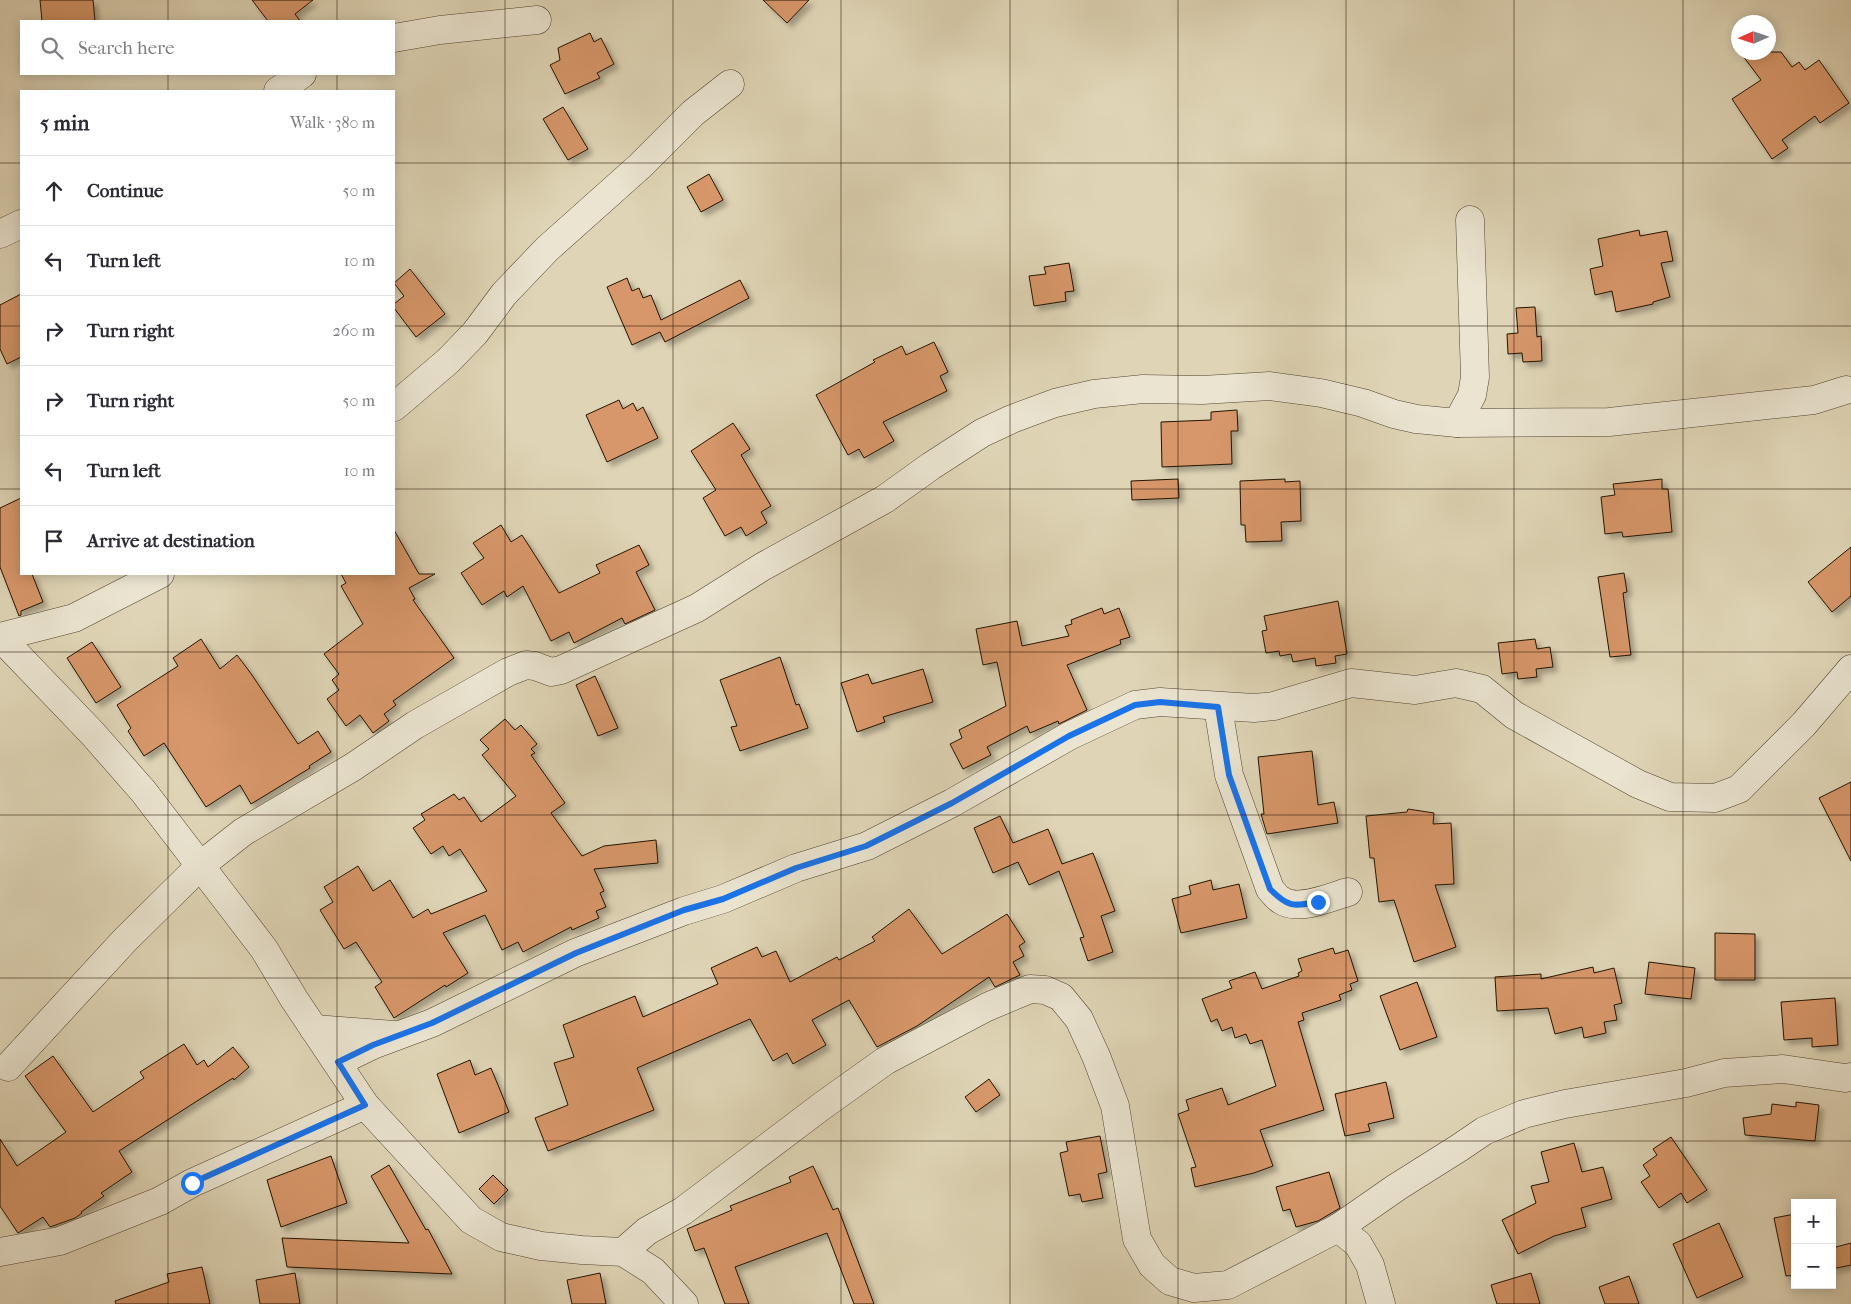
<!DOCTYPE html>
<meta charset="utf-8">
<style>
:root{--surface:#fff;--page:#f2f2f3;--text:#2b2b33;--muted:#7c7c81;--line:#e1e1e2}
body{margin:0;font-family:"IM FELL French Canon",serif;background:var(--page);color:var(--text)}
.controls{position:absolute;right:15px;bottom:15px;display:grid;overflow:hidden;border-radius:0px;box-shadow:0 2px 12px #0003}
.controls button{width:45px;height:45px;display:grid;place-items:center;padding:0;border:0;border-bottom:1px solid var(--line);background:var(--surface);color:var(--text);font:25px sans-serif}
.compass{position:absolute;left:1731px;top:15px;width:45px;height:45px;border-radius:50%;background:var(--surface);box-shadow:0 2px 12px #0003;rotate:267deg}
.stop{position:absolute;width:15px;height:15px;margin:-11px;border:4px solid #1a73e8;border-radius:50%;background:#fff}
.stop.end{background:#1a73e8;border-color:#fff;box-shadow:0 1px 5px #0008}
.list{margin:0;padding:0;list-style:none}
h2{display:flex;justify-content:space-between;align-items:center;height:65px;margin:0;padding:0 20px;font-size:21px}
h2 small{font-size:16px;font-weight:400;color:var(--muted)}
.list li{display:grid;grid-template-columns:32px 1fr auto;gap:15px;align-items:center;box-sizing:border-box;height:70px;padding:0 20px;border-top:1px solid var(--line)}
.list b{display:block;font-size:19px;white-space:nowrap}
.list em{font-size:16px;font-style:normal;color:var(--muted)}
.icon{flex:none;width:28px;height:28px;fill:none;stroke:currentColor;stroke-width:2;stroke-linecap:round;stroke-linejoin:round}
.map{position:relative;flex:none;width:1851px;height:1304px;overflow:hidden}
.search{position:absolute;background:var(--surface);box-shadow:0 2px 12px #0003;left:20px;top:20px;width:375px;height:55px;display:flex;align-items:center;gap:12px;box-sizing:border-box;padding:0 18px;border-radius:0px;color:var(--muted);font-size:19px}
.panel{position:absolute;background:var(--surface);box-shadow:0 2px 12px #0003;left:20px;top:90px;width:375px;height:485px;border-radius:0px}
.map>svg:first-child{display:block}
.building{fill:#d7976b;stroke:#221300;filter:url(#shadow)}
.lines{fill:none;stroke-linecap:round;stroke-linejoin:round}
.minor-casing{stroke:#51442e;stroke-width:29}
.minor{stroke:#eae4d0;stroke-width:28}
.route{stroke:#1a73e8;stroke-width:6}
.grid{fill:none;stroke:#221300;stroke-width:1;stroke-opacity:0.55}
</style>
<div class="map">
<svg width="1851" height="1304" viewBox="0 0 1851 1304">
<defs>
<filter id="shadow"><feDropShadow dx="4.5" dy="4.5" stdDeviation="2.5" flood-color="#0004"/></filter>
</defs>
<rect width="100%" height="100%" fill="#dfd5b6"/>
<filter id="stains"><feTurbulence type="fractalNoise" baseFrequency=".004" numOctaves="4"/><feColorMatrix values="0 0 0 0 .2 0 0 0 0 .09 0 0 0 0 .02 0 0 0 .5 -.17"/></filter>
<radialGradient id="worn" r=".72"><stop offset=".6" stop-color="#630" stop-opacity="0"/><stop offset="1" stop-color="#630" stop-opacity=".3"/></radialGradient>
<!-- building -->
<g class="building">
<polygon points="40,0 93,0 95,21 42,21"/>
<polygon points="252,0 313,0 295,14 300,21 268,21"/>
<polygon points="763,0 809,0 787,23"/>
<polygon points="590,33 594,42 601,38 614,64 597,73 600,78 565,94 550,65 560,60 558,48"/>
<polygon points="1740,52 1781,52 1792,67 1799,62 1805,70 1819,60 1849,103 1820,123 1815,116 1782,140 1788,148 1772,159 1732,99 1761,80"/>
<polygon points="563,107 588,149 568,160 543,119"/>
<polygon points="709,174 723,200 701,212 687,187"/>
<polygon points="1639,230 1640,236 1667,231 1673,261 1661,263 1670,297 1653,302 1653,304 1616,312 1612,291 1595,295 1590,269 1603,266 1598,239"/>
<polygon points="1069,263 1074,291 1065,292 1066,301 1034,306 1029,276 1046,274 1044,267"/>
<polygon points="410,269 445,314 416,337 394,308 394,304 404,296 394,283"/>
<polygon points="627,278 632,291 639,288 643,298 651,295 661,320 740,280 749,298 665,342 660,332 632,345 607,287"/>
<polygon points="21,294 21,357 7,364 0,349 0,305"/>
<polygon points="1535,307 1537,337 1541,336 1542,361 1523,362 1522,353 1508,354 1507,334 1518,333 1516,308"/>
<polygon points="934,342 948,372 940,376 947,391 883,422 894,441 864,458 859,449 848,455 816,395 875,362 873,360 902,346 906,355"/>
<polygon points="619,400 623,409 633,403 637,411 643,407 658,438 607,462 586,415"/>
<polygon points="1237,410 1238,431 1231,431 1232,464 1162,467 1161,422 1211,420 1211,412"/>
<polygon points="733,423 750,449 741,455 771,506 761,512 767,523 746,536 741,527 725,536 703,498 716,490 691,451"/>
<polygon points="1178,479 1179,498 1132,500 1131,481"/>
<polygon points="1285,479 1285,482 1300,481 1301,521 1281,522 1282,541 1246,542 1245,525 1241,525 1240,481"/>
<polygon points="1662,479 1662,489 1668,489 1672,532 1623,537 1622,532 1605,534 1601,497 1615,495 1613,484"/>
<polygon points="21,498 21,574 32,574 43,602 21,611 21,615 19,616 0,567 0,508"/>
<polygon points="501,525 511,542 522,535 559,593 600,573 596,565 639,545 649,565 636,572 655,610 625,624 622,618 574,643 569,632 551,641 523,586 507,597 504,591 482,605 461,573 484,558 473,543"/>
<polygon points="394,530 419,574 435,574 409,588 415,599 413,600 454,658 393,701 396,705 384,714 389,721 373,733 360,715 346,726 327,699 339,690 332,680 339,674 324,654 363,624 341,586 346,583 341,574 394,574"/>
<polygon points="1851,547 1851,596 1832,612 1808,582"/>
<polygon points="1624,573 1627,592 1623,593 1631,655 1610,657 1598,577"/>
<polygon points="1338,601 1347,654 1335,656 1336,663 1316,666 1315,658 1293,662 1291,654 1280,656 1279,651 1266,653 1262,631 1267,630 1264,616"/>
<polygon points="1102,608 1104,614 1119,608 1130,637 1120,640 1121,644 1067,665 1087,710 1059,724 1058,721 1030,733 1027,726 987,747 991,755 963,769 950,744 962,738 959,730 1006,706 997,662 983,665 976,629 1017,621 1022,646 1069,636 1065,626 1072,624 1071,620"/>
<polygon points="201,639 220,669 237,655 252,675 298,744 318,731 331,752 309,766 310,768 251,804 240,785 206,807 164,743 144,756 128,731 131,728 117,705 178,666 173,658"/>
<polygon points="1535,639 1537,649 1550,647 1553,667 1536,669 1537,677 1518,679 1517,672 1502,674 1498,643"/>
<polygon points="92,642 121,687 96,703 67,658"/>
<polygon points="780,657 796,705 799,704 808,728 740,751 731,727 737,726 720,680"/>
<polygon points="923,669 933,702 883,717 885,722 857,732 841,683 868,674 872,684"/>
<polygon points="595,676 618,728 598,736 576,685"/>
<polygon points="505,719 515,730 521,725 537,744 531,749 535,753 531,755 565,803 551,813 582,856 604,846 656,840 658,863 594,869 604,891 600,893 606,907 596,911 599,918 572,930 571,927 523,952 518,942 502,950 485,915 443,933 468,973 446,987 445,985 394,1018 375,987 382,982 356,942 344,949 320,910 333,902 324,887 358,866 373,891 390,880 413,918 428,909 431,914 487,891 460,849 449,856 443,846 431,854 413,828 425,820 421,814 454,794 459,800 464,797 481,822 516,796 482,755 489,749 480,740"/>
<polygon points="1312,751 1318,805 1334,802 1338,823 1267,834 1261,814 1264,814 1258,757"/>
<polygon points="1851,782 1851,861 1819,798"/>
<polygon points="1408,809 1434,813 1433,824 1451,823 1454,884 1435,885 1456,947 1414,962 1394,900 1379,902 1374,858 1370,858 1366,816 1407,812"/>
<polygon points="1000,816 1013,843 1048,829 1062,864 1093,853 1115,911 1101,916 1113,952 1088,961 1080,938 1084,937 1059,871 1029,885 1018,862 993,873 974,828"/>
<polygon points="1211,880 1213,890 1239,884 1247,918 1181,933 1172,899 1191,894 1189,886"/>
<polygon points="909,909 942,954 1007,914 1025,942 1019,946 1024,956 1013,962 1020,975 995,987 989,977 917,1026 877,1047 849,1000 812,1020 826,1045 793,1064 787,1053 773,1061 750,1019 637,1068 654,1110 548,1151 535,1118 568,1105 554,1063 574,1057 563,1025 635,996 643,1017 718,984 711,968 757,947 762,957 776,951 790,982 837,957 839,960 875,941 872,937"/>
<polygon points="1715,933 1755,934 1755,980 1715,980"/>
<polygon points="1333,948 1335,954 1348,950 1358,981 1350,984 1352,990 1339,995 1341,1000 1302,1013 1304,1020 1298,1022 1324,1110 1260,1130 1273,1166 1254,1173 1195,1187 1191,1168 1196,1167 1178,1114 1189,1110 1186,1100 1222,1088 1228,1105 1276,1086 1262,1040 1250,1044 1246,1034 1235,1038 1232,1027 1222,1031 1217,1019 1211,1022 1202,999 1232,988 1229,981 1255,972 1262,989 1299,976 1298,973 1302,971 1298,959"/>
<polygon points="1649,962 1695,968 1691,999 1645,994"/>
<polygon points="1593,967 1594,973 1614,968 1622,1003 1614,1005 1617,1020 1604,1022 1606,1033 1584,1038 1582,1027 1555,1034 1548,1008 1497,1011 1495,977 1541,974 1541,979"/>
<polygon points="1417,982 1437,1037 1400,1050 1380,996"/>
<polygon points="1835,998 1838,1045 1812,1047 1812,1038 1784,1040 1781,1002"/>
<polygon points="184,1044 197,1065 204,1060 208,1067 233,1047 249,1067 234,1080 233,1078 119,1151 132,1172 101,1193 104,1196 81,1212 82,1213 75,1218 50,1227 43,1217 18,1233 0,1206 0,1139 17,1166 66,1132 25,1076 53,1056 93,1112 144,1078 140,1072"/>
<polygon points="470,1060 475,1075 491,1068 509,1112 459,1133 437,1074"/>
<polygon points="989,1079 1000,1095 976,1112 965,1097"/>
<polygon points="1386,1082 1394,1118 1368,1124 1370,1131 1345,1136 1335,1094"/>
<polygon points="1796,1102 1819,1105 1815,1141 1745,1135 1743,1118 1771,1114 1772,1104 1796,1107"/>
<polygon points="1100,1136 1107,1172 1098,1174 1103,1198 1082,1202 1080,1194 1069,1196 1060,1153 1068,1151 1066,1142"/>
<polygon points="1671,1137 1707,1190 1687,1203 1681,1193 1659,1208 1641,1182 1650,1176 1643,1165 1657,1155 1653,1149"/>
<polygon points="1574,1143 1582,1172 1603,1167 1612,1199 1581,1208 1586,1227 1554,1236 1518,1254 1502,1220 1536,1203 1531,1186 1549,1182 1541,1152"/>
<polygon points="331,1156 347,1203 281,1227 267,1180"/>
<polygon points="389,1165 426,1230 428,1229 452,1274 287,1267 282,1238 409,1243 371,1176"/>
<polygon points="813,1166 833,1210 838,1208 874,1304 854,1304 827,1233 735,1267 749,1304 725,1304 704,1248 695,1251 687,1229 732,1210 730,1206 791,1182 789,1177"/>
<polygon points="1329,1172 1340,1208 1318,1221 1296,1227 1290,1209 1283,1211 1276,1187"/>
<polygon points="493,1175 508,1190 494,1204 479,1189"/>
<polygon points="1795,1214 1795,1275 1786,1276 1774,1218"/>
<polygon points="1719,1223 1743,1277 1697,1298 1673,1244"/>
<polygon points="1851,1243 1851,1265 1832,1269 1832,1248"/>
<polygon points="202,1267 210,1304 116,1304 115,1301 169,1282 167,1274"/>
<polygon points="295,1273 300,1304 260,1304 256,1280"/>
<polygon points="600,1273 606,1304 572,1304 567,1280"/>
<polygon points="1531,1273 1540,1304 1497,1304 1491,1285"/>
<polygon points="1629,1276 1639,1304 1605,1304 1599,1287"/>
</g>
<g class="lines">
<!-- minor casing -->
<g class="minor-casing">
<g id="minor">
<polyline points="394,38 440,30 537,20"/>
<polyline points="278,91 302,74"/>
<polyline points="0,234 21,224"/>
<polyline points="394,407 448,361 475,333 504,294 547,249 640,166 693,113 730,84"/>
<polyline points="1457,423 1472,395 1475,377 1470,220"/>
<polyline points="0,637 93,734 143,791 264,949 294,999 365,1105 471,1220 501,1237 541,1246 582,1250 623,1252 653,1271 684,1304"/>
<polyline points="0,637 74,618 160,574"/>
<path d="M1218,707l11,68 41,114c3,3 7,9 11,11 17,12 50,-3 67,-8"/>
<polyline points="314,1029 394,1035"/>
<polyline points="338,1062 373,1045 432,1023 575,953 684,911 723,899 796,868 867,846 952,803 1069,736 1135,705 1160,702 1254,708 1274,706 1351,683 1415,690 1456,683 1482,689 1514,715 1638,784 1670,797 1715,798 1739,789 1804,724 1851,669"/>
<polyline points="8,1067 125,940 201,865 243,832 353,767 415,725 508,672 526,665 535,666 551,672 561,670 697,608 762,567 885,499 931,466 982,433 1012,419 1055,403 1094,394 1143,389 1202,390 1270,386 1321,393 1363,403 1394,414 1416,419 1457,423 1609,422 1814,400 1846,390"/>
<polyline points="1338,1228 1358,1244 1370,1265 1381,1304"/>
<polyline points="0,1252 60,1241 160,1201 192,1183 365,1105"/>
<polyline points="623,1252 647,1231 683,1211 822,1106 885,1061 987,1007 1030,989 1045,990 1061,997 1079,1019 1096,1056 1115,1106 1137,1239 1152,1265 1170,1281 1194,1288 1228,1285 1338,1228 1397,1187 1459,1148 1484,1131 1524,1114 1565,1104 1686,1083 1724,1073 1783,1069 1845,1078 1851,1077"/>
</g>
</g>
<!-- minor -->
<use href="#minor" class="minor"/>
</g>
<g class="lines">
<!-- route -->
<path class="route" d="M192,1183l173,-78 -27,-43 35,-17 59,-22 144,-70 108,-43 39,-11 73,-31 70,-22 86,-43 117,-67 66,-31 25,-3 58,5 11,68 41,114c19,19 23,17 48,13"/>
</g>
<!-- grid -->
<path class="grid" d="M168,0v21M337,0v21M505,0v1304M673,0v1304M841,0v1304M1010,0v1304M1178,0v1304M1346,0v1304M1514,0v1304M1683,0v1304M168,74v17M337,74v17M0,163h21M394,163h1457M0,326h21M394,326h1457M0,489h21M394,489h1457M168,574v730M337,574v730M0,652h1851M0,815h1851M0,978h1851M0,1141h1851"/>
<rect width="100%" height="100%" filter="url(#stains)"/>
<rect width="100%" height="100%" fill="url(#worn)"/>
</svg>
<div class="controls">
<button>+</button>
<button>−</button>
</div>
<svg class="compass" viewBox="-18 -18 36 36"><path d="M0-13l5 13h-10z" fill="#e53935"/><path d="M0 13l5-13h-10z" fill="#7c7c81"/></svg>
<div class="stop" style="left:192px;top:1183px"></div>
<div class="stop end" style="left:1318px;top:902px"></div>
<div class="search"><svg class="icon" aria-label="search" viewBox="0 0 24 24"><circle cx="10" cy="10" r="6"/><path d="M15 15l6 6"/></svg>Search here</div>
<section class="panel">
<h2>5 min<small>Walk · 380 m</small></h2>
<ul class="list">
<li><svg class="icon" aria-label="ahead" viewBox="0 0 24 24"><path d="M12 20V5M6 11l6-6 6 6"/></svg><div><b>Continue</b></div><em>50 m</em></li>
<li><svg class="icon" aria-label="left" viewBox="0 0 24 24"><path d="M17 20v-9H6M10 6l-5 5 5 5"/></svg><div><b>Turn left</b></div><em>10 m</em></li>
<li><svg class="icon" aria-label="right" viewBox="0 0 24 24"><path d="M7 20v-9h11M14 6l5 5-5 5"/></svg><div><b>Turn right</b></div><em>260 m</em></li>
<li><svg class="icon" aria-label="right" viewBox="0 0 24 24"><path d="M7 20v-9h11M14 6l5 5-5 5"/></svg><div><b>Turn right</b></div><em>50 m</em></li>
<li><svg class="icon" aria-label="left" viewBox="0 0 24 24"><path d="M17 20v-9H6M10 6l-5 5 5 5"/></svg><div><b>Turn left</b></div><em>10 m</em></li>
<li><svg class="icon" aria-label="arrive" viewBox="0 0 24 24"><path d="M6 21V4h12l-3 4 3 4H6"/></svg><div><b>Arrive at destination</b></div></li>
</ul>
</section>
</div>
